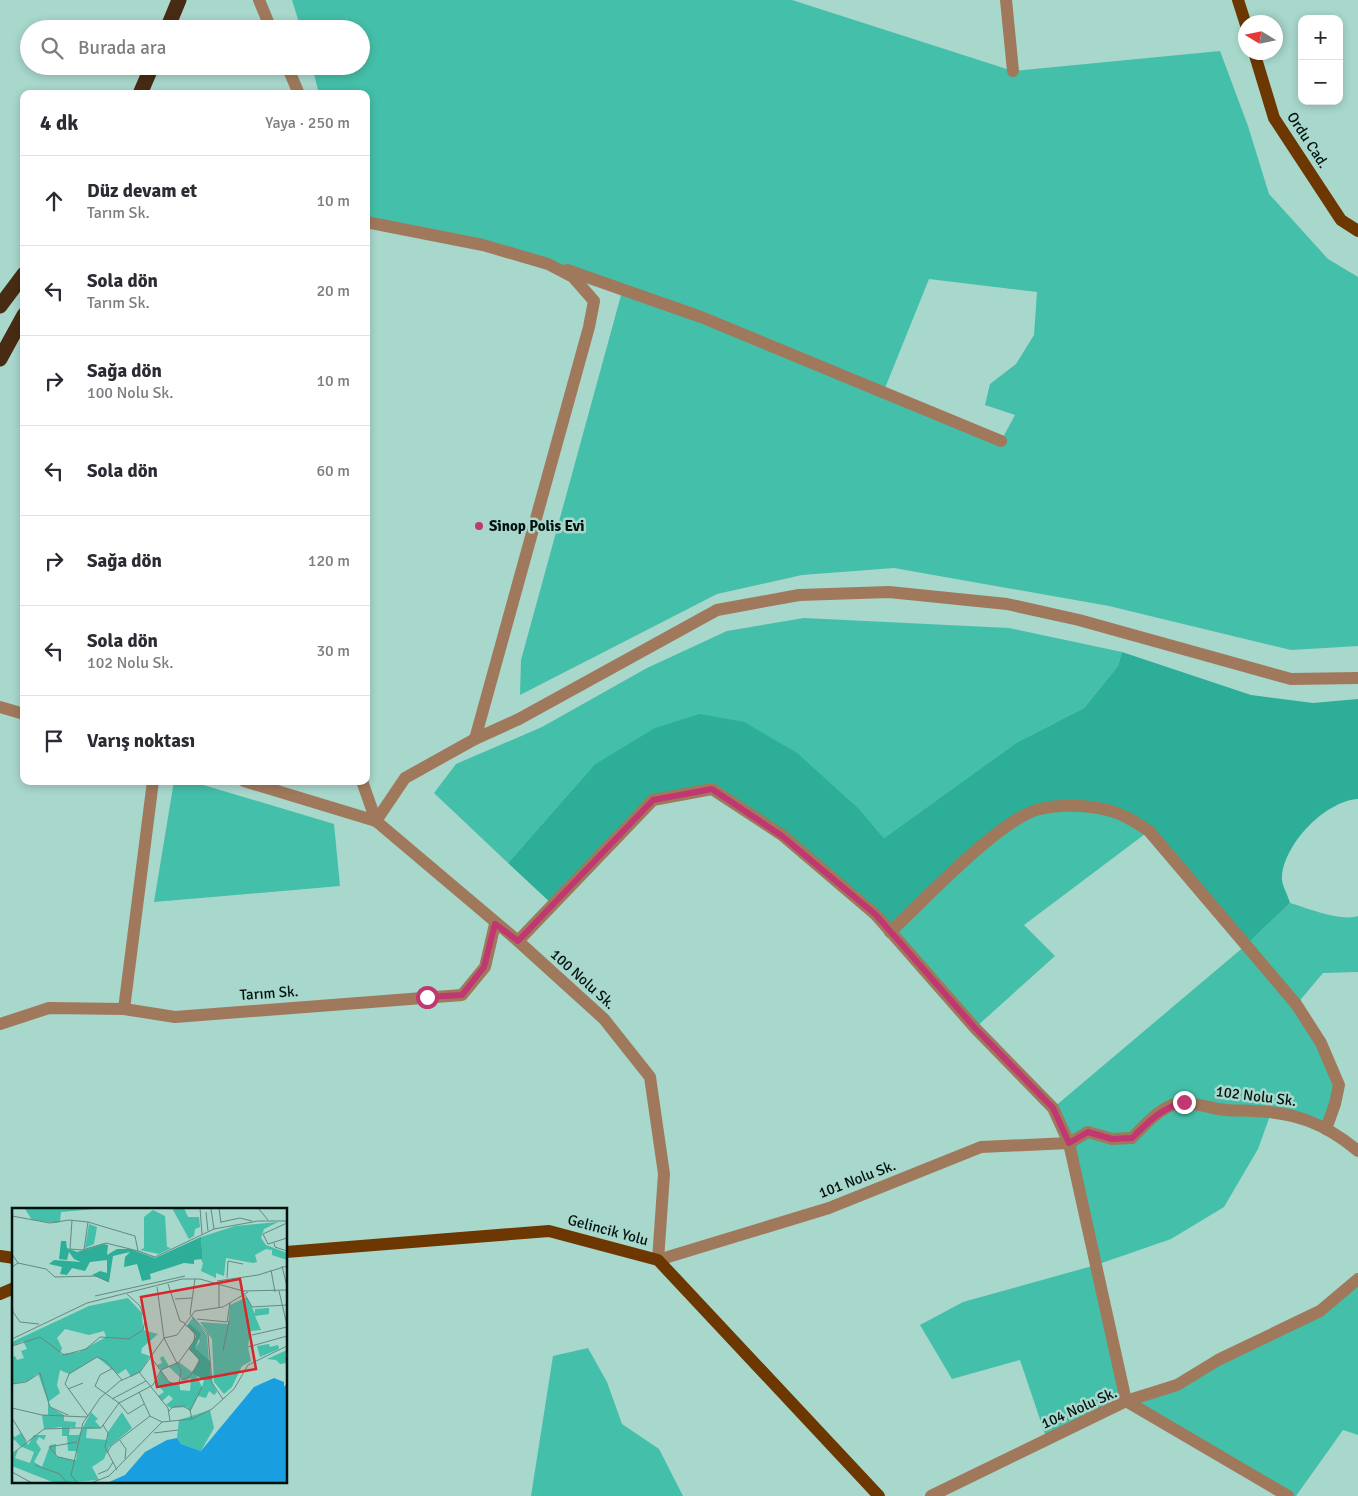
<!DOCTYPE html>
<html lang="tr">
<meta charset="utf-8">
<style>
:root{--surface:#fff;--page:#f7f7f7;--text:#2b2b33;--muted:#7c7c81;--line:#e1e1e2}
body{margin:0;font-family:Signika,sans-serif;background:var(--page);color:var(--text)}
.controls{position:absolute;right:15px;top:15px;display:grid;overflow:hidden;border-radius:10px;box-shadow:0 2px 8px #0003}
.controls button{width:45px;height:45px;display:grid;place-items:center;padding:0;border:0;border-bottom:1px solid var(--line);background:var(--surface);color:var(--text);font:25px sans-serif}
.compass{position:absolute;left:1238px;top:15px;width:45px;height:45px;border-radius:50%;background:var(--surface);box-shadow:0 2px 8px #0003;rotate:280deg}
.stop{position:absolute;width:15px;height:15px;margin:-11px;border:4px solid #c03772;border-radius:50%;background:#fff}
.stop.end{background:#c03772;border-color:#fff;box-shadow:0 1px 5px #0008}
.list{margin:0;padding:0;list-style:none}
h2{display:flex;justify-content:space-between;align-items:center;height:65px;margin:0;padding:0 20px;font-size:21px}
h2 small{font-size:16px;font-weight:400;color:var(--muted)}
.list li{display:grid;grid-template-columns:32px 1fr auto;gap:15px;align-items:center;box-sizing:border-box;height:90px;padding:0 20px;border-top:1px solid var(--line)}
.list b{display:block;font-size:19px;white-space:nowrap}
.list p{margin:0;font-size:16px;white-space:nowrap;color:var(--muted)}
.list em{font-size:16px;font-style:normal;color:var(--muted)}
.icon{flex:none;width:28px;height:28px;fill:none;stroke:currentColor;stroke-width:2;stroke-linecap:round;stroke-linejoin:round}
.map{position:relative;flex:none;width:1358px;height:1496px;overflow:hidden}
.search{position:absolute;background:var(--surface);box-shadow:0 2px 8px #0003;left:20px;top:20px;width:350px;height:55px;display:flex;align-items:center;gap:12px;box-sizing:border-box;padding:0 18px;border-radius:28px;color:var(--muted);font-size:19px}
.panel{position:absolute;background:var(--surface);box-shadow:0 2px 8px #0003;left:20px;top:90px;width:350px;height:695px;border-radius:10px}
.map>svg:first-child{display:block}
.green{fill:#44bfa9;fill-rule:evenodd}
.forest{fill:#2cae98}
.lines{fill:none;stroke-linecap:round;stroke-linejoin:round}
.minor{stroke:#a0795c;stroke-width:12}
.major{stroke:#6c3700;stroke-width:12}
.highway{stroke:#482b13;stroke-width:15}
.route{stroke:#c03772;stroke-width:6}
.poi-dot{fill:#c03772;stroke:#a8d7cc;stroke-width:2}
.labels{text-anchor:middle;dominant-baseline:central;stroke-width:5;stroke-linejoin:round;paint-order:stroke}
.street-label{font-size:15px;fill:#02120f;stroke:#a8d7cc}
.poi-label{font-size:15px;font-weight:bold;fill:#02120f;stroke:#a8d7cc;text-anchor:start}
.inset-road{fill:none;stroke:#668880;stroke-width:1}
.view{fill:#d62828;fill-opacity:0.15;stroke:#d62828;stroke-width:2.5}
.inset-edge{fill:none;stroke:#02120f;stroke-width:2.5}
</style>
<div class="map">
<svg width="1358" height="1496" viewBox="0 0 1358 1496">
<rect width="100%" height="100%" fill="#a8d7cc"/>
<!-- green -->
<g class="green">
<path d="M292,0h500l221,71 207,-20 28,75 21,68 59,65 30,18v369l-67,4 -182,-44 -215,-38 -92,7 -85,19 -197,101 1,-35 102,-372 -75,-24 -182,-42v-128h-47l-7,-28h49v-37h-60zM929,279l108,13 -3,43 -18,29 -26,20 -5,21 30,10 -14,26 -118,-48z"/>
<polygon points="804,618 1009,628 1122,652 1118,666 1084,708 1016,743 884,838 861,811 594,765 508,863 434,793 456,764 542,727 647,668 727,631"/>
<polygon points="174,781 190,781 334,824 340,886 154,902"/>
<polygon points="1039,809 1100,809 1149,831 1024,925 1055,956 975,1028 890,932 1000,829"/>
<path d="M1290,903c17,5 51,19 68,13v56l-35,1 -26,31 42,81 -13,44 -55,-16 -13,36 -34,58 -53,32 -75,26 29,136 52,-16 143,-74 38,-32v156l-15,-5 -47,66h-8l-162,-95 -79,39 -27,-80 -68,19 -32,-54 43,-23 133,-37 -43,-157 193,-163z"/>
<polygon points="588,1348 607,1382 622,1424 659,1449 683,1496 531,1496 553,1356"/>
</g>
<!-- forest -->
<path class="forest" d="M1122,652l129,43 62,8 45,-4v100c-33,2 -74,45 -76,78 -1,7 6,18 8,26l-44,42 -97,-114 -49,-22h-61l-39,20 -110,103 -108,-97 -70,-46 -59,11 -100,105 -45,-42 86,-98 61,-37 45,-14 44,8 53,31 64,58 23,27 132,-95 68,-35 34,-42z"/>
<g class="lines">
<!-- minor -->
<g class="minor">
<polyline points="259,0 271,29"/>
<polyline points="1006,0 1013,71"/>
<polyline points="287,66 299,94"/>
<polyline points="366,222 483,245 548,264 573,277 594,301 589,327 475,739"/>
<polyline points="567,270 701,317 1001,441"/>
<polyline points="0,707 24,714"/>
<polyline points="244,781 376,821"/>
<path d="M362,781l14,40 142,120 86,78 46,58 14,97 -6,86 171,-52 152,-61 88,-4 19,-11 24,7 20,-1c11,-11 24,-26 38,-32 18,-8 38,3 56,4 9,1 18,0 27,1 42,1 73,13 105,40"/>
<polyline points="376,821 405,778 475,739 519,719 717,610 799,595 889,592 1007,604 1079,620 1291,679 1358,678"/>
<path d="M890,932c33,-30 110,-114 150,-123 25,-6 63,-4 86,8 8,4 15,9 23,14l147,173 25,39 18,42 -4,19 -9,25"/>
<polyline points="518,941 653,800 712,789 782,835 876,915 975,1028 1053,1108 1069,1143 1126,1401"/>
<polyline points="124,1009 153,781"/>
<polyline points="0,1024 49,1008 124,1009 175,1017 462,995 485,967 495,924"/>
<polyline points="1126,1401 1288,1496"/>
<polyline points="931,1496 1126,1401 1177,1385 1218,1360 1320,1311 1358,1279"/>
</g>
<!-- major -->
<g class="major">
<polyline points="1238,0 1246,25"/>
<polyline points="1254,52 1274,118 1341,220 1358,231"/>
<polyline points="286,1252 549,1231 658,1260 879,1496"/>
<polyline points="0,1256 14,1258"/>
<polyline points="0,1294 14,1288"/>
</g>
<!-- highway -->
<g class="highway">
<polyline points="167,29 179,0"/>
<polyline points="140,94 152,66"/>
<polyline points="0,306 24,274"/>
<polyline points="0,359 24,315"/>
</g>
</g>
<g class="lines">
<!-- route -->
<path class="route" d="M427,997l35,-2 22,-28 11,-43 23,17 135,-141 59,-11 70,47 94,79 99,113 78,80 16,35 19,-11 24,7 20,-1c16,-16 30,-30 52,-36"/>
</g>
<!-- markers -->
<circle class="poi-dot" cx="479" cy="526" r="5"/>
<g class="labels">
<!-- street labels -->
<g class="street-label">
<text transform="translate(1308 140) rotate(57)">Ordu Cad.</text>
<text transform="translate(583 979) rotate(42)">100 Nolu Sk.</text>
<text transform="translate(269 993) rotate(-4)">Tarım Sk.</text>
<text transform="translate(1256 1096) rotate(7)">102 Nolu Sk.</text>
<text transform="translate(857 1179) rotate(-21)">101 Nolu Sk.</text>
<text transform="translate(608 1230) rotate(15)">Gelincik Yolu</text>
<text transform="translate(1079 1408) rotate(-24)">104 Nolu Sk.</text>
</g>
<!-- poi labels -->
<g class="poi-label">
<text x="489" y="526">Sinop Polis Evi</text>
</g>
</g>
<!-- overview -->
<g transform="translate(12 1208)">
<rect width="275" height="275" fill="#a8d7cc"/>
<path d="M49,0h45l-45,4 -1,10 -4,1 -24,-3 -7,-11zM160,0h12l4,9h11l1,10 -5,2 -1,7 -5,3zM141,2l12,6 2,31 4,1 -12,6 -19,-4 4,-2v-31zM266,14l-14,7 -3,9 5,7 21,8v7l-15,-5v-5l-6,-1 -11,6 2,7 -4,1 -27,-5 -2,18 -8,-3v5l-15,-7 2,-8 -2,-26 34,-11zM77,16l8,3 -3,17 -9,4zM235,89l8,17v-5l14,-1v6l-14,2 6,14 -11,1 -2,16 3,14 -9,5 -10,21 -8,7 -10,-12 -2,-43 -12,-17 28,2 2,-19zM116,90l14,15 1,17 15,4 -16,14 -1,5 9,3 -10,16 -9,5 -5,-8 -8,5 -21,-17 -28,17 -9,-4 -3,15 3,8 -12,9 2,5 14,8v6l12,1 -1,6 -5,-1 -1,8h10l12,-23 7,7 -3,2 6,7 -14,1 -1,9 21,2 1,-8 14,-20 3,5 7,11 -23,19 -5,12 -12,8 7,13 -44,3 -43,-17v-12l6,-4 -3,8 15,5 4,-11 -14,-6 -5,-6 -3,1v-7l3,3 6,-4 7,12 6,-10h12l-2,5 -5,-3 -3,5 5,7 -7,13 8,5 8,-22 6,-1v12l20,5 1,-10h-9l-1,-15h-5v-9l-18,2 -2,-14h6v-13l-10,-29 -10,8 -16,3v-27l3,-1 2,4 7,-2 -3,-7 6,-2 -4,-8 -11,5v-4l77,-36zM53,121l24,6 15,-4 2,6 -27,15 -19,2 2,-6 -5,-10zM181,109l14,18 2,26 -14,-13 5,-7 -11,-18zM257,136l1,3 8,-2 1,4 -19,8 -3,-11zM275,142v13l-7,1 -4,-4 -9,-1zM151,148l6,10 10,-4 17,13 6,12 2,-7h7l6,12 -3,3 -5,-4 -3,7 -8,-2 -8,15 -3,-4 -16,1 -5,-3 7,-6 -4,-4 -7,6 -4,-5 6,-4 -8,-9 5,-13 -4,-5 5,-2 -2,-5zM157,159l15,14 7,-3 -1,13 -10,-1v-4l-11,-4 -8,-12zM198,202l4,18 -13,23 -20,-7 -4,-6 2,-18z" fill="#44bfa9" fill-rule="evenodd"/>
<path d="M189,29l2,26 -2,-4 -7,1v4l-10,-1 -34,11 1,5 -9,2 -5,-17 -13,3 1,-10 5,-5 -17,4 -4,26 -17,-7 8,-4 7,2v-13l-17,2 -5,9 -13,-3 -5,7 -7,-1 2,-7 -13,-3 5,-4 27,2 -7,-3 -5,-7 -2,8 -8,-1 2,-18h5l1,7 10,4 27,-8 4,1 -1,10 10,-6h13l25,9zM177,115l12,11 -6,14 15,13 1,19h-7l-12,-7 7,-13 -10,-11 7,-13 -9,-10z" fill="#2cae98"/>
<path d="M262,170l10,4v5l3,-4v100h-180l18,-8 20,-23 22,-12 10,-2 4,6 20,7 53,-64z" fill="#199ee0"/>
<path class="inset-road" d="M188,0l2,26M207,0l2,15M246,0l10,12M199,1l3,20M194,4l2,19M0,8l38,7 19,-3 19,2 47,14 3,15 17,6 59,-28 44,-8h29M60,12l-2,29 12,1 24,-7 32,8M209,14l19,-4 12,3M275,15l-24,11 5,10 19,-6M262,35l1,4 12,4M72,42l4,-28M0,46l6,9 -6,4M6,55l28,6 9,8 41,-1 13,6M270,58l5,21M259,62l4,22M215,70l1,-17 15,3M205,73l41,-6 29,-9M156,76l12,37 5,2M267,83l8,34M233,87l7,12 35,-2M83,88l90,-20M163,91l17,-1M0,94l1,10 7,10 19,2M207,99v-23M178,106l18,20 4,49 11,16M178,106l5,-35M185,111l30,3 3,-19M240,127l35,-8M0,131l75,-36 95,-24h18l43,12 44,-1M0,138l28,-9 24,18 22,-6 14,-12 29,2 14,-9 2,-10 -5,-14 -13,-12M236,139l39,-11M211,143l6,-30M138,148l19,26 10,3 2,-14 -17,-33 13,-3 18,-24 28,-4 25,-15M101,160l-13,7 -5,11 24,17 9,11 16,-10M149,162l18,-8 15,-21 1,-9 -11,-8M127,164l29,36 2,13M169,172l8,-3 10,-14v-5l-10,-9M0,176l14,-2 14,-9 10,34 18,8M56,181l15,-6M127,184l11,24 12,6M100,191l34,-18M0,200l30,7 45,2M157,203l4,-4 10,-1 7,4 2,9M178,203l12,-24M76,208l-23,-32 4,-10 28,-17 9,4 16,19M0,210l14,23M91,217l5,8 -3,14 12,23M65,220h24l18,-25 34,-18 8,-15M142,225l24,-3M107,231l7,10 -1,10M95,245l4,-7 39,-30M0,246l32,-25 33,-1M64,253l-18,-4 -9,-10 28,-5M23,257l25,9 7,9M0,264l20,11M86,266l10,-4 5,-8M65,275l-6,-8 12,-52 17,-25 20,-17 20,-9 24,-34 -7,-51M79,275l18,-7 53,-54 30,-3 20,-10 22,-20 14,-24 39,-19"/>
<path class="view" d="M228,71l16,90 -99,18 -16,-90z"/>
<rect width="275" height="275" class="inset-edge"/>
</g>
</svg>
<div class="controls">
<button>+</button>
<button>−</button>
</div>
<svg class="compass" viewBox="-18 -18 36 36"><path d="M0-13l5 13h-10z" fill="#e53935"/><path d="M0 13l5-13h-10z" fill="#7c7c81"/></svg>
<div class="stop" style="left:427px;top:997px"></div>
<div class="stop end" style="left:1184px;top:1102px"></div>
<div class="search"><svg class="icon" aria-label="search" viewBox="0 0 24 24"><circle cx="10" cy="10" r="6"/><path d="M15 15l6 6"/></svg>Burada ara</div>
<section class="panel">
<h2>4 dk<small>Yaya · 250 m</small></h2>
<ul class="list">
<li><svg class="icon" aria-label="ahead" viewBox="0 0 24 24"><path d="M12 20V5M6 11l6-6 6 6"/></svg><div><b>Düz devam et</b><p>Tarım Sk.</p></div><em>10 m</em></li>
<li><svg class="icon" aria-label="left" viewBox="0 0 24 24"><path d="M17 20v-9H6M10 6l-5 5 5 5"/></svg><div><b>Sola dön</b><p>Tarım Sk.</p></div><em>20 m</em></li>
<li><svg class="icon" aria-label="right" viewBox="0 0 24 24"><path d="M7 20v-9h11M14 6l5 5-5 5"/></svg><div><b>Sağa dön</b><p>100 Nolu Sk.</p></div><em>10 m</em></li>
<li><svg class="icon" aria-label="left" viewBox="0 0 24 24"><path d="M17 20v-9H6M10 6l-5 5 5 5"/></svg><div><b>Sola dön</b></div><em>60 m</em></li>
<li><svg class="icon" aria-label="right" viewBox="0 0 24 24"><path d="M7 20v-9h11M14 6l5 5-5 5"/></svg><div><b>Sağa dön</b></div><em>120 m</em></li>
<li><svg class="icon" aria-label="left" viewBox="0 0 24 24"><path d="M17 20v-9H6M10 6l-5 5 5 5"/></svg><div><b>Sola dön</b><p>102 Nolu Sk.</p></div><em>30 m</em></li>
<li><svg class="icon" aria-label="arrive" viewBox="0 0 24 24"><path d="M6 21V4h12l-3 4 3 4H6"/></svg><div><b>Varış noktası</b></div></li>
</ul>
</section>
</div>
